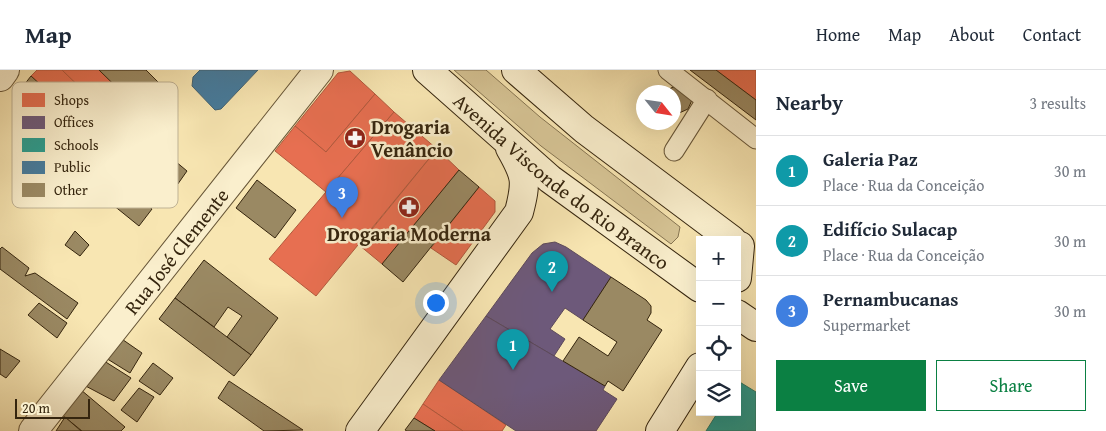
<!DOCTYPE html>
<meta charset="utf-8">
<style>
:root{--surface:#fff;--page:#f6f6f7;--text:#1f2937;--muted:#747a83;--line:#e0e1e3;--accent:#0b8043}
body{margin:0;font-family:"Gentium Book Plus",serif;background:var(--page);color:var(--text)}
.controls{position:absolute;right:15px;bottom:15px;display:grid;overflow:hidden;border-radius:0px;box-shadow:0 5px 20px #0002}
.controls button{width:45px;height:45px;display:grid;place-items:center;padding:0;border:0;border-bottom:1px solid var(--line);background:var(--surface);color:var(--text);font:25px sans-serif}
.compass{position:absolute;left:636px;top:15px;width:45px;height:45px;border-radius:50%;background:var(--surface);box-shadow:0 5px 20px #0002;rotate:120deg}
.scale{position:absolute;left:15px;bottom:12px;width:75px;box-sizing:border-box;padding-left:5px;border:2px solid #35250e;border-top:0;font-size:14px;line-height:18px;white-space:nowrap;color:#35250e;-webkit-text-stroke:4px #faefcd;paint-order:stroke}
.you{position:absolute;left:435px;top:232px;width:18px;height:18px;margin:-12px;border:4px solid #fff;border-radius:50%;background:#1a73e8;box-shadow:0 0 0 8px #1a73e833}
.badge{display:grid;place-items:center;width:32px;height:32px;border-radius:50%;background:var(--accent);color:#fff;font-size:16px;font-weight:700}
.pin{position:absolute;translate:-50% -41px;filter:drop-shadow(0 1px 2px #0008)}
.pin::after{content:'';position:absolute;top:26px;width:18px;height:15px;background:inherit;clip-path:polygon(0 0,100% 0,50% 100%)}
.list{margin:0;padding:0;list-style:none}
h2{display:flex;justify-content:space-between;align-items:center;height:65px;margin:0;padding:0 20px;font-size:21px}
h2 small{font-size:16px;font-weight:400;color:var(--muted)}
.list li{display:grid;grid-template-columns:32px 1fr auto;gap:15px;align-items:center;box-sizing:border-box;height:70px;padding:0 20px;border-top:1px solid var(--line)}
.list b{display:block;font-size:19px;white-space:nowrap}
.list p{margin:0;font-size:16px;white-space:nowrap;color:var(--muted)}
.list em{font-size:16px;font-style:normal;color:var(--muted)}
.actions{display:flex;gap:10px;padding:15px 20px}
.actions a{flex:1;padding:11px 0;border:1px solid var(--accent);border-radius:0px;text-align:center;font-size:18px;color:var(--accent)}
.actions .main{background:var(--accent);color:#fff}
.icon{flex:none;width:28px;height:28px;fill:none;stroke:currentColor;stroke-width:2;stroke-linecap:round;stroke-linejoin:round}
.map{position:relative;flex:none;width:756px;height:361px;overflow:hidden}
header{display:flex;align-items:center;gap:30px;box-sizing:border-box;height:70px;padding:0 25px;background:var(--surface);border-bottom:1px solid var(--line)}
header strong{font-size:24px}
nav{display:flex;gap:28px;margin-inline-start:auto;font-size:18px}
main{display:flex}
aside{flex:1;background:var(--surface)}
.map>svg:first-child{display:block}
.green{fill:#d7c596;stroke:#867552}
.shops{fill:#e76f51;stroke:#b2593d}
.offices{fill:#6d597a;stroke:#5c495a}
.schools{fill:#2a9d8f;stroke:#2d7968}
.public{fill:#457b9d;stroke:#406172}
.building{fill:#9a8963;stroke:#35250e}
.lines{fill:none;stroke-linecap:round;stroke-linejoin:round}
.pedestrian-casing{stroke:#665537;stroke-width:21}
.tertiary-casing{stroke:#665537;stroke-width:30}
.secondary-casing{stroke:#35250e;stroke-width:30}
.pedestrian{stroke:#faefcd;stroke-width:19}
.tertiary{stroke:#faefcd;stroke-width:28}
.secondary{stroke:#faefcd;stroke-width:28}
.labels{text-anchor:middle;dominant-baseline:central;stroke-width:5;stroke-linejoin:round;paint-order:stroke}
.poi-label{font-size:20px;font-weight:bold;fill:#35250e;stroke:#faefcd;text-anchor:start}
.street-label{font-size:20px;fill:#35250e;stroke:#faefcd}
.key{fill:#faefcd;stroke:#bfb294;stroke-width:1}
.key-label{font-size:14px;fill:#35250e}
</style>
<header>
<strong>Map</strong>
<nav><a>Home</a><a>Map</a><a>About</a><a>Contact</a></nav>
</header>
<main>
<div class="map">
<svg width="756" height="361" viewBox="0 0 756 361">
<rect width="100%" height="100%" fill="#f8e6b2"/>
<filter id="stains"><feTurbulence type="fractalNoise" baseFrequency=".004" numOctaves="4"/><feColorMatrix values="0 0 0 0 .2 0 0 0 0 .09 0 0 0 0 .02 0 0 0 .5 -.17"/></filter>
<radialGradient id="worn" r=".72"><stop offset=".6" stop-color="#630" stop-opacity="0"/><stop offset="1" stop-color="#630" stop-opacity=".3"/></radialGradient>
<!-- green -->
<polygon class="green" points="454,0 486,0 540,47 680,157 678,167 671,174 541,76"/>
<!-- shops -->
<g class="shops">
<polygon points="37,0 62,0 111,47 94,64 31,6"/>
<polygon points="62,0 99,0 128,28 111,47"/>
<polygon points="716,0 756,0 756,30"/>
<polygon points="350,1 375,24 326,82 295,56 338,3"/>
<polygon points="375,24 394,42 326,122 275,81 295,56 326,82"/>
<polygon points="394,42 437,79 316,226 269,189"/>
<polygon points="437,79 459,100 382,194 359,175"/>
<polygon points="479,117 495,131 495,142 456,195 431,178"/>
<polygon points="439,310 506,355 502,361 463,361 423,334"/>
<polygon points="423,334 463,361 435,361 414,348"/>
</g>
<!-- offices -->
<g class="offices">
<polygon points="555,172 566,177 611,207 583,250 565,238 550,259 565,269 554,286 486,246 532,183 543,174"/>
<polygon points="486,246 605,316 603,320 617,329 596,361 516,361 439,310"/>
</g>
<!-- schools -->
<polygon class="schools" points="738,311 756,322 756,361 706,361 718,342 737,342"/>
<!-- public -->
<polygon class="public" points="200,0 258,0 221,39 215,40 192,16 193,7"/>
<!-- building -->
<g class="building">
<polygon points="99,0 146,0 161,15 138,38"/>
<polygon points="690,0 716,0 756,30 756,50"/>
<polygon points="31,6 94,64 86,74 75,64 67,73 17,24"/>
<polygon points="676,16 692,30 688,39 677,44 674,43 674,22 666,22 671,18"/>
<polygon points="151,71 187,101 175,118 136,88"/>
<polygon points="136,88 172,118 158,138 124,107"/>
<polygon points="459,100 479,117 403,212 382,194"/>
<polygon points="109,102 152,139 139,156 97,122"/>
<polygon points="257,110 296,140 275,168 236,138"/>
<polygon points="75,161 89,175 80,186 65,175"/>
<polygon points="2,177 29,198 25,206 35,203 78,233 67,249 0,199 0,179"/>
<polygon points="204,190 278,248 251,285 227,267 242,246 228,237 214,257 175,228"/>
<polygon points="611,207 646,230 651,236 651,243 647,250 662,260 623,321 608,311 605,316 563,291 579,267 608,286 617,272 583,250"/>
<polygon points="175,228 251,285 234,306 159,249"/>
<polygon points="39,233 67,253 57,268 28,245"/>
<polygon points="116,265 142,283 130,303 101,285"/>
<polygon points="0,279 20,291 6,308 0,304"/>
<polygon points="101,289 131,308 114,331 80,313"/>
<polygon points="153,293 173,308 160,325 139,311"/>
<polygon points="229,311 303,360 264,361 218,328"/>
<polygon points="74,314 125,357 121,361 82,361 56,340"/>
<polygon points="139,318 154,327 137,352 121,340"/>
<polygon points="65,347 81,361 56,361"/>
<polygon points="414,348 435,361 407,361 405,360"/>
</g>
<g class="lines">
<!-- pedestrian casing -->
<g class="pedestrian-casing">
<g id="pedestrian">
<polyline points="668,0 756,69"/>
<polyline points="674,81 707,29"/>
</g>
</g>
<!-- tertiary casing -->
<g class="tertiary-casing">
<g id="tertiary">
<polyline points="0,7 5,0"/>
<path id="s1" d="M33,361l286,-361"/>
</g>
</g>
<!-- secondary casing -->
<g class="secondary-casing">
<g id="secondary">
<path id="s2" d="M427,0l123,109 150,109"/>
<polyline points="516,0 584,59 732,170"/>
<polyline points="737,208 740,176"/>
<polyline points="737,244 756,257"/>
<path d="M360,361l159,-219c8,-31 7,-36 -9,-64"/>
<polyline points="660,361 700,297"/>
</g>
</g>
<!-- pedestrian -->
<use href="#pedestrian" class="pedestrian"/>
<!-- tertiary -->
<use href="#tertiary" class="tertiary"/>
<!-- secondary -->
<use href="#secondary" class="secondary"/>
</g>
<!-- icons -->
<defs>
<g id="pharmacy-disc" transform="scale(1.125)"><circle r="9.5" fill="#8f2418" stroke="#faefcd"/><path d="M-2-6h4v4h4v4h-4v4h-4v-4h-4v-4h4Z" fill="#fff"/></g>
</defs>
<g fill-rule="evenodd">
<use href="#pharmacy-disc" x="355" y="68"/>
<use href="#pharmacy-disc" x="409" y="137"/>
</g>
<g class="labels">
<!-- poi labels -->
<g class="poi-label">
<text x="371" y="56">Drogaria<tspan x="371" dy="23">Venâncio</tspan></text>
<text x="409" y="163" text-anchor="middle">Drogaria Moderna</text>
</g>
<!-- street labels -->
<g class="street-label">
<text stroke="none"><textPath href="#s2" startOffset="175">Avenida Visconde do Rio Branco</textPath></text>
<text stroke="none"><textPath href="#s1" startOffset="230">Rua José Clemente</textPath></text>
</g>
</g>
<!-- legend -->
<rect x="12" y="12" width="166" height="126" rx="8" class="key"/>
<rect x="22" y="23" width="23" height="14" fill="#e76f51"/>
<rect x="22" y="46" width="23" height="13" fill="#6d597a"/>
<rect x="22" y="68" width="23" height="14" fill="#2a9d8f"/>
<rect x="22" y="91" width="23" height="13" fill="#457b9d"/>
<rect x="22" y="113" width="23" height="14" fill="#9a8963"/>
<g class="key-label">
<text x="54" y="35">Shops</text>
<text x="54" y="57">Offices</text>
<text x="54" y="80">Schools</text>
<text x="54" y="102">Public</text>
<text x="54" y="125">Other</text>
</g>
<rect width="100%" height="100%" filter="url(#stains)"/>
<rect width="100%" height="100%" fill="url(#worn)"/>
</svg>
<div class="controls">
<button>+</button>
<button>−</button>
<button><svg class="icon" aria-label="locate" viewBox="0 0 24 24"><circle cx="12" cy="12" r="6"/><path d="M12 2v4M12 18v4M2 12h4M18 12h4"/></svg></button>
<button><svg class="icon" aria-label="layers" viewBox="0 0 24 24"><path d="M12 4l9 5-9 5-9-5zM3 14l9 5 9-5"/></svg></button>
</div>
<svg class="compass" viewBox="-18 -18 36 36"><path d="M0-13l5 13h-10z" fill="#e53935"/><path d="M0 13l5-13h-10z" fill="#747a83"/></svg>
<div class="scale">20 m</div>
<div class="you"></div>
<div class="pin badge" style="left:513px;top:300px;background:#0f9aa8">1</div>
<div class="pin badge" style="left:552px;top:222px;background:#0f9aa8">2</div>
<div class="pin badge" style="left:342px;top:148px;background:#3f7fe0">3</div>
</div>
<aside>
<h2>Nearby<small>3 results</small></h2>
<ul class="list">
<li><span class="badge" style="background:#0f9aa8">1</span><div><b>Galeria Paz</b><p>Place · Rua da Conceição</p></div><em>30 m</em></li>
<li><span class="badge" style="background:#0f9aa8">2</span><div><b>Edifício Sulacap</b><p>Place · Rua da Conceição</p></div><em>30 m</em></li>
<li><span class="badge" style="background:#3f7fe0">3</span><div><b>Pernambucanas</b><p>Supermarket</p></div><em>30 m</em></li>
</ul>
<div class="actions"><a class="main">Save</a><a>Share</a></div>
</aside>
</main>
